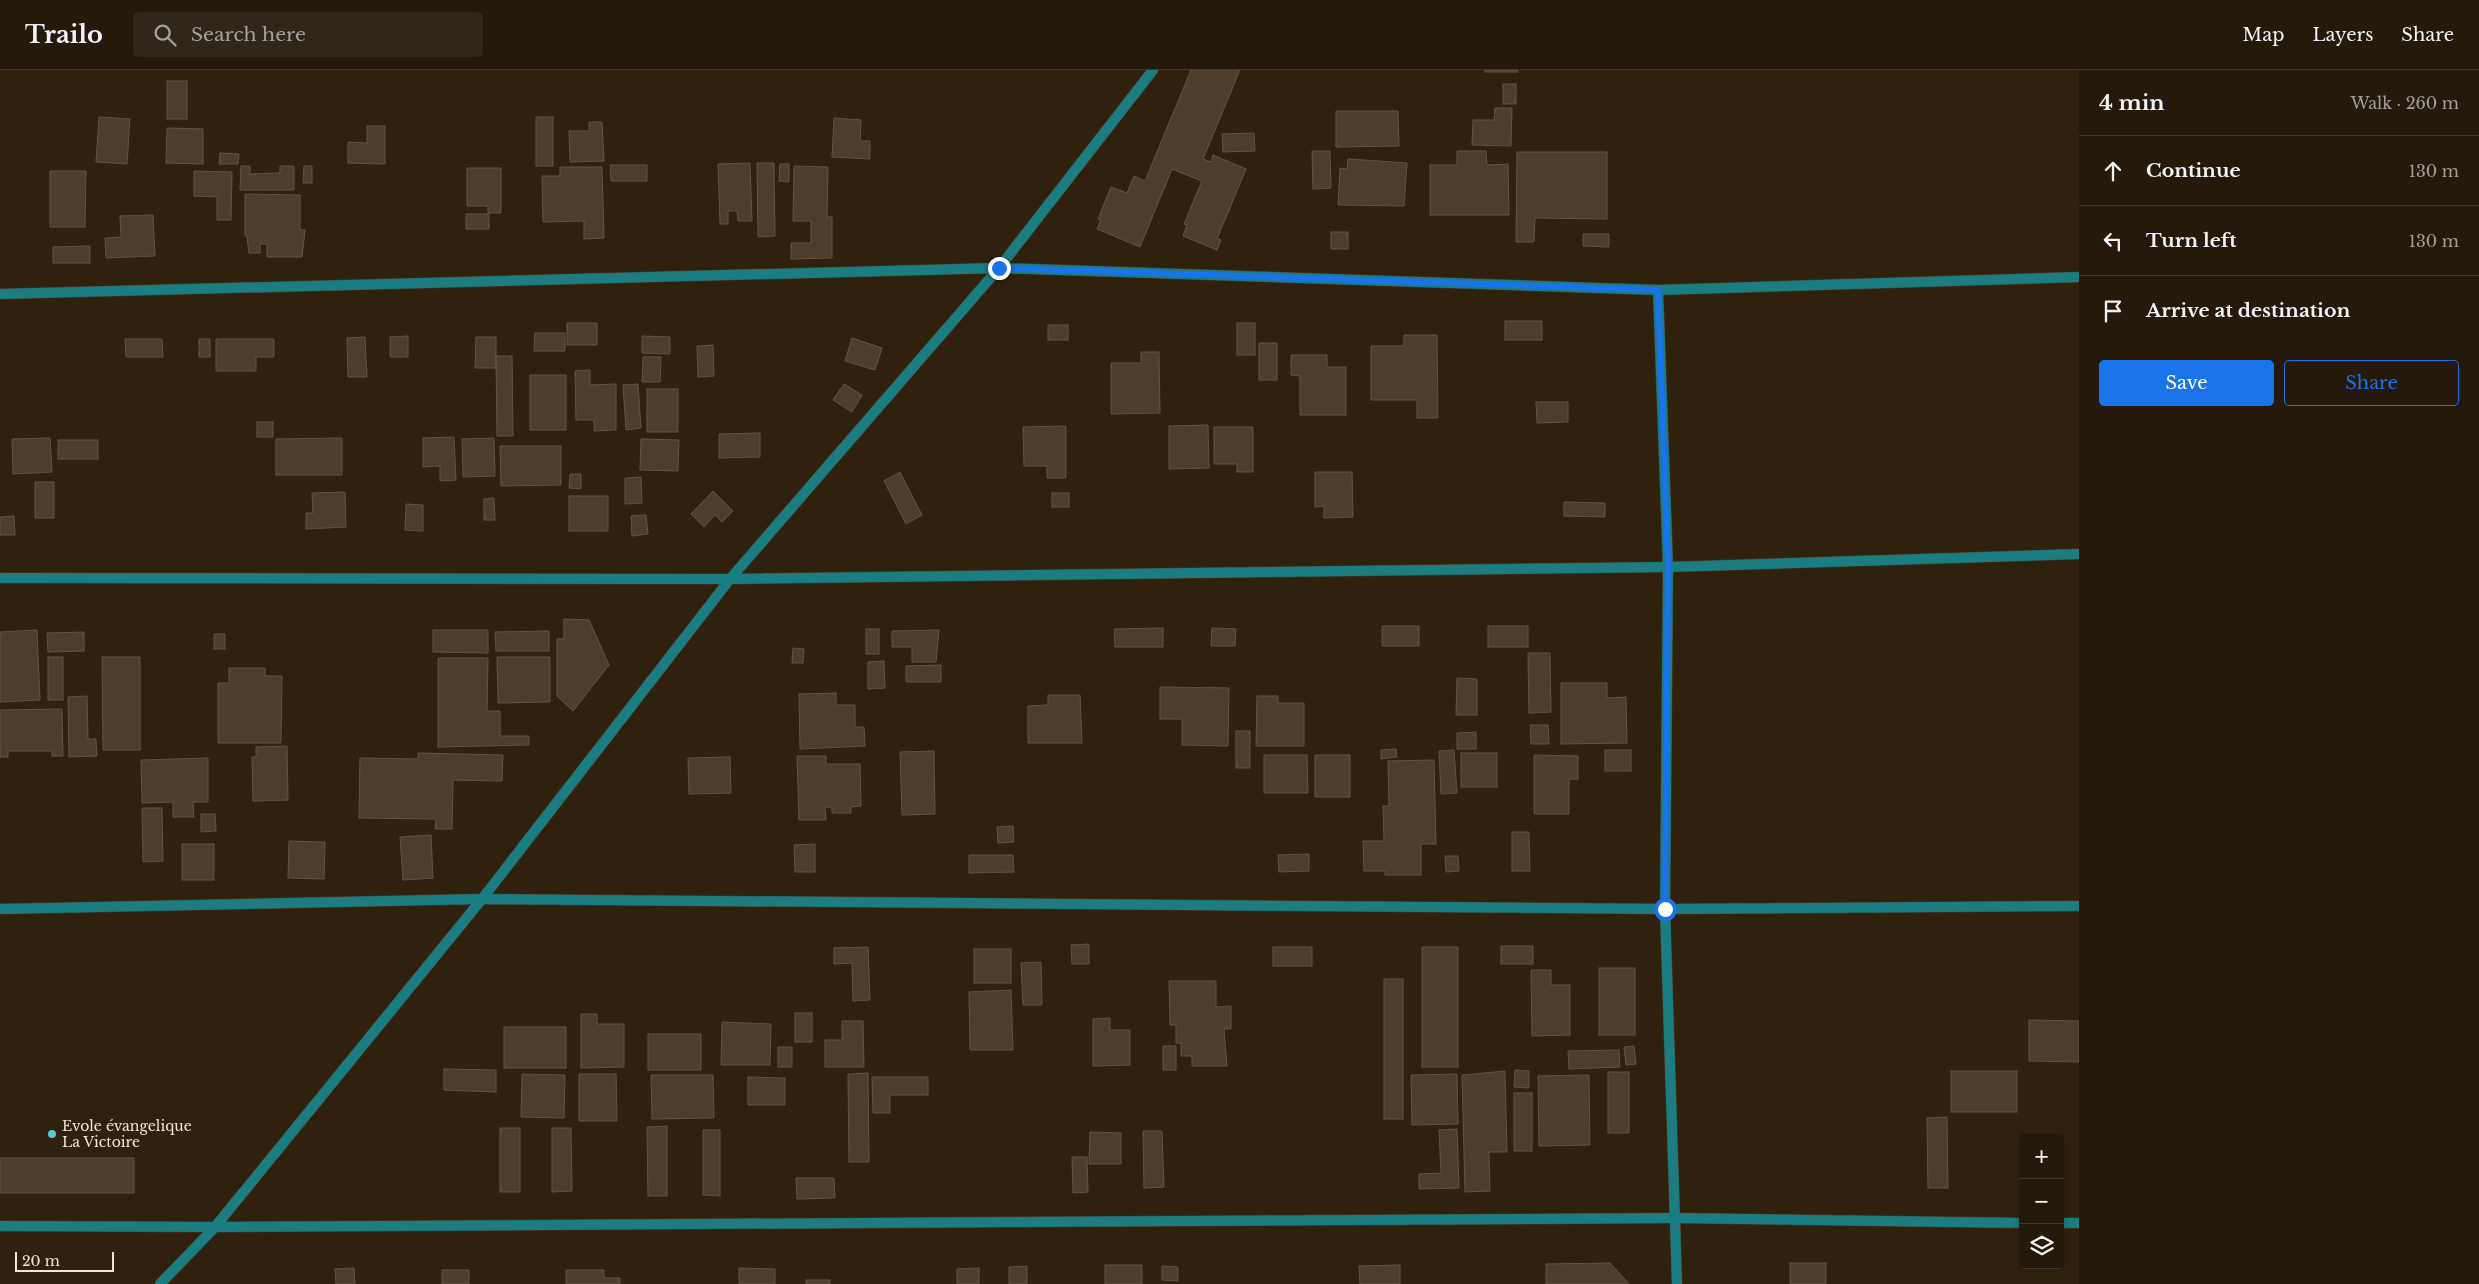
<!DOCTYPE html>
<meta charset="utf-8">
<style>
:root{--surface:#24190b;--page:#302619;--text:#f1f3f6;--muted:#a3a09d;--line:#41382c;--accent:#1a73e8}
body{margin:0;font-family:"Libre Baskerville",serif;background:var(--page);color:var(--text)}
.controls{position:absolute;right:15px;bottom:15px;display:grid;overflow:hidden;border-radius:5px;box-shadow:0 2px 8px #0003}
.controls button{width:45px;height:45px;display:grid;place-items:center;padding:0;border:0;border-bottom:1px solid var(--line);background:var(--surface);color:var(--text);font:25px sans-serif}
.scale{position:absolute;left:15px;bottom:12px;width:99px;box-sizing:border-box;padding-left:5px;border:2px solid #f0e6db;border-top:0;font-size:14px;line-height:18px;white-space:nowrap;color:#f0e6db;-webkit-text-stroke:4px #30210f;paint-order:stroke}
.stop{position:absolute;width:15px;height:15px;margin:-11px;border:4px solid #1a73e8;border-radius:50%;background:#fff}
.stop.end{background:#1a73e8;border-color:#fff;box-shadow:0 1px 5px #0008}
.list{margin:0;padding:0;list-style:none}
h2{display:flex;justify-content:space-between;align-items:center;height:65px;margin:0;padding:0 20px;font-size:21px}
h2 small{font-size:16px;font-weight:400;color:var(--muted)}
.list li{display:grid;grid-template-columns:32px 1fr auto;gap:15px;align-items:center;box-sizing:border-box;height:70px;padding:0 20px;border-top:1px solid var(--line)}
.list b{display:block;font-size:19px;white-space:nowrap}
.list em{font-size:16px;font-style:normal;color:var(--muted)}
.actions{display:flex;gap:10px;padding:15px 20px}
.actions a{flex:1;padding:11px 0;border:1px solid var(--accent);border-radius:5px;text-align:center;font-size:18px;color:var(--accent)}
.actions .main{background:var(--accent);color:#fff}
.icon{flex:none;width:28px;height:28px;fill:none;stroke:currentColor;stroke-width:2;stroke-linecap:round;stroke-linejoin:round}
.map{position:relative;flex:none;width:2079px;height:1214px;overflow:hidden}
header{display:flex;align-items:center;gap:30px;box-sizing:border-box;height:70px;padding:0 25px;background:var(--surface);border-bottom:1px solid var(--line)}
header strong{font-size:24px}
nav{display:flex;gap:28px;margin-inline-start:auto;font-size:18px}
.search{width:350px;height:45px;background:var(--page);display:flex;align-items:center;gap:12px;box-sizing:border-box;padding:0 18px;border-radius:5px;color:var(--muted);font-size:19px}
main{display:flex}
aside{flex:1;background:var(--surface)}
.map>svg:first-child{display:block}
.building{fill:#4e3d2b;stroke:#655441}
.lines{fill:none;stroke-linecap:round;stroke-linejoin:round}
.minor-casing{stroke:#4b3d2c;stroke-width:11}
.minor{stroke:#1a7d82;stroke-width:10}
.route{stroke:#1a73e8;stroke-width:6}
.poi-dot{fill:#51ccd4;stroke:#30210f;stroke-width:2}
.labels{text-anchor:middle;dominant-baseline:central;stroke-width:4.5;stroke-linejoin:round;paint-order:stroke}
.poi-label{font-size:14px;fill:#f0e6db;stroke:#30210f;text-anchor:start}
</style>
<header>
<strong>Trailo</strong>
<div class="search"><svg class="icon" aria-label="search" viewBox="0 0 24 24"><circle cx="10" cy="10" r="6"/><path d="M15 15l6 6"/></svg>Search here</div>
<nav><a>Map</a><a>Layers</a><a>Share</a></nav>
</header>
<main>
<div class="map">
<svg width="2079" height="1214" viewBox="0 0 2079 1214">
<rect width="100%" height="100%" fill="#30210f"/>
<!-- building -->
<g class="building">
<polygon points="1191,0 1240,0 1203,89 1211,92 1213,85 1246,99 1217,169 1221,170 1217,180 1183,166 1187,155 1184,154 1202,111 1172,99 1140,177 1097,159 1101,150 1098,149 1111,117 1127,123 1134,106 1145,111"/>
<rect x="1485" y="0" width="33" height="2"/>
<rect x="167" y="11" width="20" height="38"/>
<rect x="1503" y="14" width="13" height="20"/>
<polygon points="1495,38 1512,38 1511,76 1472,75 1473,50 1494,50"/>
<polygon points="1336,41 1398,41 1399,76 1336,77"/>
<polygon points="99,47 130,49 127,94 96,92"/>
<rect x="536" y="47" width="17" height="49"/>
<polygon points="834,48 861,50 860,71 870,71 870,89 832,87"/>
<polygon points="589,52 602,52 604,91 570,92 569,61 589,61"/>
<polygon points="367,56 385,56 385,94 348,93 348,72 367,73"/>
<polygon points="167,58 203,59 203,94 166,93"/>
<polygon points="1254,63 1255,81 1223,82 1222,64"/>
<polygon points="1312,81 1330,81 1331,118 1313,119"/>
<polygon points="1457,81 1486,81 1487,95 1508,94 1509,145 1430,145 1430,95 1457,95"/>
<polygon points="1517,82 1607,82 1607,149 1535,148 1534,172 1516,172"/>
<polygon points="220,83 239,84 238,94 219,94"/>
<polygon points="1348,89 1407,93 1404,136 1338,135 1340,98 1347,99"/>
<polygon points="750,93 752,151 738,151 737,141 728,141 728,154 720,154 718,94"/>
<polygon points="757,93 774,93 775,166 758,167"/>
<polygon points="780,94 789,94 789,112 779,111"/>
<polygon points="610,95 647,95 647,111 611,111"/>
<polygon points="241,96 250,96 250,104 280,103 280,96 294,96 294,120 240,120"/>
<polygon points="304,96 312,96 312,113 303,113"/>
<polygon points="794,96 828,97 827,147 832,147 832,188 791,189 791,173 811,173 811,151 793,151"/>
<polygon points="560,97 602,97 604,168 584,169 584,151 543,152 542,106 560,106"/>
<polygon points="467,98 501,98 501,143 488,143 488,136 467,136"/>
<polygon points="50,101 86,101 85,157 50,157"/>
<polygon points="194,101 232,102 231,150 217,150 217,127 194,126"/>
<polygon points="245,124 300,125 300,160 305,160 302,187 267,187 267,174 260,174 260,183 249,183 247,166 245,166"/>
<rect x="466" y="144" width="23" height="15"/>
<polygon points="153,145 155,186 106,188 105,168 121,167 120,146"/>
<rect x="1331" y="162" width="17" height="17"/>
<polygon points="1583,164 1609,164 1609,177 1583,176"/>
<polygon points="90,176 90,193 53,193 53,177"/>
<rect x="1505" y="251" width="37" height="19"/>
<rect x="567" y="253" width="30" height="22"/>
<rect x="1237" y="253" width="18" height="32"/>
<rect x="1048" y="255" width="20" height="15"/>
<polygon points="535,263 565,263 565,281 534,281"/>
<polygon points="1404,265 1437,265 1438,348 1417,348 1417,330 1371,330 1371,276 1404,276"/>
<polygon points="408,266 408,287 390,287 390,267"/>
<polygon points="642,266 670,267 670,284 642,283"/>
<polygon points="365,267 367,307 348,307 347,268"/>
<polygon points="476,267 496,267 496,298 475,298"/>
<polygon points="852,268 882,278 875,300 845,291"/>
<polygon points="125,269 162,269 163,287 126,287"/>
<rect x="199" y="269" width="11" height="18"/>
<polygon points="216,269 274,269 274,287 256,287 256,301 216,301"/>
<rect x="1259" y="273" width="18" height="37"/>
<polygon points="713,275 714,306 698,307 697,276"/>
<polygon points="1141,282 1159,282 1160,343 1111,344 1111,293 1141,293"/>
<polygon points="1291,285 1327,285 1327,297 1346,297 1346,345 1300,345 1300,306 1291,305"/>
<polygon points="496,286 512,286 513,366 497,366"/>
<polygon points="643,287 661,287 660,312 642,312"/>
<polygon points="590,300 590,315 616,314 616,360 594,361 594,350 576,350 575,301"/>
<rect x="530" y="305" width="36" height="55"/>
<polygon points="638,314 641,358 626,360 623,315"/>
<polygon points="844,314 862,325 852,342 833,330"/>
<rect x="647" y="319" width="31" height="43"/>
<polygon points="1536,332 1568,332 1568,352 1537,353"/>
<rect x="257" y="352" width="16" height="15"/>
<polygon points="1208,355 1209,398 1169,399 1169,356"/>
<polygon points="1066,356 1066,408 1047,408 1047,396 1024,396 1023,357"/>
<polygon points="1214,357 1253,357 1253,402 1237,402 1237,394 1214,394"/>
<polygon points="760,363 760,387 719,388 719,364"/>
<polygon points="454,367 456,410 440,411 440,396 423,397 423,368"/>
<polygon points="50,368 52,402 13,404 12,369"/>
<polygon points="342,368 342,405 276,405 276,369"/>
<polygon points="494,368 495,406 463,407 462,369"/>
<polygon points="641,369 679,370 678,401 640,400"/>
<rect x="58" y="370" width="40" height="19"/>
<polygon points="500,376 561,376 561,415 501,416"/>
<polygon points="900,402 922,445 906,454 884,411"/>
<polygon points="1315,402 1352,402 1353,447 1324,448 1324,436 1315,437"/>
<polygon points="570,404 581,404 581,419 569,418"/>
<polygon points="641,407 642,433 625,434 625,408"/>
<rect x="35" y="412" width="19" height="36"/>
<polygon points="713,421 733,441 722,452 715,445 704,457 691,444"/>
<polygon points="345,422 346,457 306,459 306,443 313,443 312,423"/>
<rect x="1052" y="423" width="17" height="14"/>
<rect x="569" y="426" width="39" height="35"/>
<polygon points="494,428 495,450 484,450 484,429"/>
<polygon points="1564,432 1605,433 1605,447 1564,446"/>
<polygon points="406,434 423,435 423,461 405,460"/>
<polygon points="646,445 648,464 632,466 631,446"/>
<polygon points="14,446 15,465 0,465 0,447"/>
<polygon points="564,549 589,550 609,595 573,641 557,626 557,569 564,569"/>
<rect x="1382" y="556" width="37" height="20"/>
<rect x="1488" y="556" width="40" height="21"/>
<polygon points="1163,558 1163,577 1115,577 1114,559"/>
<polygon points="1212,558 1236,559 1235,576 1211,576"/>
<rect x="866" y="559" width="13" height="25"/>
<polygon points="37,560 40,630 0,632 0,562"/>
<polygon points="433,560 488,560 488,583 433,582"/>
<polygon points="939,560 936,592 912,592 912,577 892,577 892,561"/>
<polygon points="549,561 549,581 496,581 495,562"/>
<polygon points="84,562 84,581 48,582 47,563"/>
<rect x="214" y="564" width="11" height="15"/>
<polygon points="793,578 804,579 803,593 792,593"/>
<polygon points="1528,583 1550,583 1551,642 1529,643"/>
<rect x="48" y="587" width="15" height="43"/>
<polygon points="102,587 140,587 140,680 103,680"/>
<polygon points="497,587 550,587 550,632 498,633"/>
<polygon points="438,588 488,588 487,641 500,641 500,666 529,666 529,675 438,677"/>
<polygon points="884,591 885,618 868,619 868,592"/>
<polygon points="941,595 941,612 906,612 906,596"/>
<polygon points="229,598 265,598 265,606 282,606 281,673 218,673 218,613 229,613"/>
<polygon points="1457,608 1477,609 1477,645 1456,645"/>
<polygon points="1561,613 1607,613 1607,628 1626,627 1627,673 1561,674"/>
<polygon points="1160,617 1229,618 1228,676 1182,675 1182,649 1160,649"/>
<polygon points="836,623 836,635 855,635 855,657 864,657 865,676 800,679 799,624"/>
<polygon points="1048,625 1080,625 1082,673 1028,673 1028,636 1048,635"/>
<polygon points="87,626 88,669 96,669 97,686 69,687 68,627"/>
<polygon points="1257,626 1278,626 1278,633 1304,633 1304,676 1256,676"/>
<polygon points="62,639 63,686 52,686 52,681 8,681 8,687 0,687 0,640"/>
<polygon points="1530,655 1548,655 1549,674 1531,674"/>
<rect x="1236" y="661" width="14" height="37"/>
<polygon points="1476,662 1476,679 1457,679 1457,663"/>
<polygon points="287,676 288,730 253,731 252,687 256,687 256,677"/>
<polygon points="1396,679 1397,687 1381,689 1381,680"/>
<polygon points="1454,680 1457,723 1441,724 1439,681"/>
<rect x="1605" y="680" width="26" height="21"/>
<polygon points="934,681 935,744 902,745 900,682"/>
<polygon points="418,683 503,685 502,711 453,710 452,759 435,759 436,749 359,748 360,688 418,689"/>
<rect x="1461" y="683" width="36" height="34"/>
<polygon points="1264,685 1307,685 1308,723 1264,723"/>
<rect x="1315" y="685" width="35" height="42"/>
<polygon points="1534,685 1578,686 1578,709 1569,709 1569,744 1534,744"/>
<polygon points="797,686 826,686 826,694 860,694 861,736 851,737 851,743 832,743 832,737 825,737 826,750 799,750"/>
<polygon points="730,687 731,723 689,724 688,688"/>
<polygon points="208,688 208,732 193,732 194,747 173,747 173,732 142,733 141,690"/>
<polygon points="1434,690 1436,774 1421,774 1421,805 1385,805 1385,801 1364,801 1363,771 1384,771 1383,736 1389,736 1388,691"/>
<polygon points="142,738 162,738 163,791 143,792"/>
<polygon points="201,744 215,744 216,761 201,762"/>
<polygon points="1013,756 1014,772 998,773 997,757"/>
<polygon points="1512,762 1529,762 1530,801 1512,801"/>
<polygon points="431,765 433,808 403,810 400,767"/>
<polygon points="289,771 325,772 324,809 288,808"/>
<rect x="182" y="774" width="32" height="36"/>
<polygon points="815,774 815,802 795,802 794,775"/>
<polygon points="1309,784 1309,801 1279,802 1278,785"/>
<polygon points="969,785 1013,785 1014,802 969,803"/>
<polygon points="1445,786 1458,786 1459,801 1446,802"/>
<polygon points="1089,874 1089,894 1072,894 1071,875"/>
<rect x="1501" y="876" width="32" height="18"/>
<polygon points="868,877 870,930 853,931 852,893 834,894 834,878"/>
<rect x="1273" y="877" width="39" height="19"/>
<rect x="1422" y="877" width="36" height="120"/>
<rect x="974" y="879" width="37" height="34"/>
<polygon points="1041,892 1042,935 1023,935 1021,893"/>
<rect x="1599" y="898" width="36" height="67"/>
<polygon points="1531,900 1551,900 1551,915 1570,915 1570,965 1532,966"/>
<rect x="1384" y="909" width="19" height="140"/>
<polygon points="1169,911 1216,911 1216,937 1231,936 1231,959 1224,959 1227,996 1192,996 1192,986 1181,986 1181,973 1176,973 1176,955 1170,955"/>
<polygon points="1011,920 1013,980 970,980 969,922"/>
<rect x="795" y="943" width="17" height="29"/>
<polygon points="581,944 597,944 597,954 624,954 624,997 581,998"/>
<polygon points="1110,948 1110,960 1130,960 1130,995 1093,996 1093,949"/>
<polygon points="2029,950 2079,951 2079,992 2029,991"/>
<polygon points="842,951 863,951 864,997 825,997 825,970 842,970"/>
<polygon points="722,952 771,954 770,995 721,995"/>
<rect x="504" y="957" width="62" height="41"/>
<rect x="648" y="964" width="53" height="36"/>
<rect x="1163" y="976" width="13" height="24"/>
<polygon points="1634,976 1636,994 1626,995 1624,977"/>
<rect x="778" y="977" width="14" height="20"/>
<polygon points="1619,980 1620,997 1569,999 1568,981"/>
<polygon points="444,999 496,1000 496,1022 444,1020"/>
<polygon points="1515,1000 1529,1001 1529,1018 1514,1017"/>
<polygon points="1505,1001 1507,1082 1489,1082 1490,1121 1465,1122 1462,1005"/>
<rect x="1951" y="1001" width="66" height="41"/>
<rect x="1608" y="1002" width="21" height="61"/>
<polygon points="868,1003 869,1092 849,1092 848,1004"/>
<polygon points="522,1004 565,1005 564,1048 521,1047"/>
<polygon points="579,1004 616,1004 617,1051 579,1051"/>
<polygon points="1457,1004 1458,1054 1412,1055 1411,1005"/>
<polygon points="651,1005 713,1005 714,1048 652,1049"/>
<polygon points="1589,1005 1590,1075 1539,1076 1538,1006"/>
<polygon points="748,1007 785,1008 785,1035 748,1035"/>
<polygon points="872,1007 928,1007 928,1025 890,1025 890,1043 873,1043"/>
<rect x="1514" y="1023" width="18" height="58"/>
<polygon points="1947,1047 1948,1118 1928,1118 1927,1048"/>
<polygon points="667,1056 667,1126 648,1126 647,1057"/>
<rect x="500" y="1058" width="20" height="64"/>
<polygon points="552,1058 571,1058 572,1121 552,1122"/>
<polygon points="1457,1059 1459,1118 1419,1119 1419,1104 1441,1103 1439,1060"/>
<polygon points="703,1060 720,1060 720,1126 703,1125"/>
<polygon points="1143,1061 1162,1061 1164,1117 1144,1118"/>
<polygon points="1090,1062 1121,1063 1121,1094 1089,1094"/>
<polygon points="1072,1087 1087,1087 1088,1122 1073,1123"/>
<rect x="0" y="1088" width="134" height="35"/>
<polygon points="796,1108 834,1108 835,1128 797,1129"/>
<polygon points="1610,1193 1629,1214 1546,1214 1546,1194"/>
<rect x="1790" y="1193" width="36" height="21"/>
<rect x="1105" y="1195" width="37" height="19"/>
<polygon points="1400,1195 1400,1214 1360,1214 1359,1196"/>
<polygon points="1027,1196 1027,1214 1009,1214 1009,1197"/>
<polygon points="1162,1196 1178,1197 1178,1211 1162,1210"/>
<polygon points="354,1198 355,1214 336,1214 335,1199"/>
<polygon points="739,1198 775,1199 775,1214 739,1214"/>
<polygon points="979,1198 979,1214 957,1214 957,1199"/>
<rect x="442" y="1200" width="27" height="14"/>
<polygon points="566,1200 604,1200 604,1208 620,1208 620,1214 566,1214"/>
<rect x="806" y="1210" width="24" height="4"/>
</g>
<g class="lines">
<!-- minor casing -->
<g class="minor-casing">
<g id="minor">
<polyline points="1658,220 1668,497 1665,839 1677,1214"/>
<polyline points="0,224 999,198 1658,220 2079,207"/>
<polyline points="0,508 730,509 1668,497 2079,484"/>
<polyline points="0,839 482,829 1665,839 2079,836"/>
<polyline points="2060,1153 2079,1153"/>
<polyline points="0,1156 215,1157 1675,1148 2023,1153"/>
<polyline points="160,1214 215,1157 482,829 730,509 999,198 1153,0"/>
</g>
</g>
<!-- minor -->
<use href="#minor" class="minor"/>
</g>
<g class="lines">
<!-- route -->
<polyline class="route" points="999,198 1658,220 1668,496 1665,839"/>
</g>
<!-- markers -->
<circle class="poi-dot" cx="52" cy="1064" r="5"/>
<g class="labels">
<!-- poi labels -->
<g class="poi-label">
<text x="62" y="1056">Evole évangelique<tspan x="62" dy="16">La Victoire</tspan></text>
</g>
</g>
</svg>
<div class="controls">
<button>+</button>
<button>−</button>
<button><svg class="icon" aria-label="layers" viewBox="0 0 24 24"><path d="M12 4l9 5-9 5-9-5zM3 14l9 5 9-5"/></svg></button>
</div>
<div class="scale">20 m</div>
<div class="stop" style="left:1665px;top:839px"></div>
<div class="stop end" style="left:999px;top:198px"></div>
</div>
<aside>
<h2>4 min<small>Walk · 260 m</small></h2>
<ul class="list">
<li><svg class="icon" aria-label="ahead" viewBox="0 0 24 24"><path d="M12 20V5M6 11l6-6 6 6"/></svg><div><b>Continue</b></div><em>130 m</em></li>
<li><svg class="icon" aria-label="left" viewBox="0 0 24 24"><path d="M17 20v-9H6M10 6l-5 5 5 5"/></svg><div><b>Turn left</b></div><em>130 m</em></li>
<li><svg class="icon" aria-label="arrive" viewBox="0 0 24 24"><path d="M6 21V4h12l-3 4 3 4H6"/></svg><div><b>Arrive at destination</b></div></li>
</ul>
<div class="actions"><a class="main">Save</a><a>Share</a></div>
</aside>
</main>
